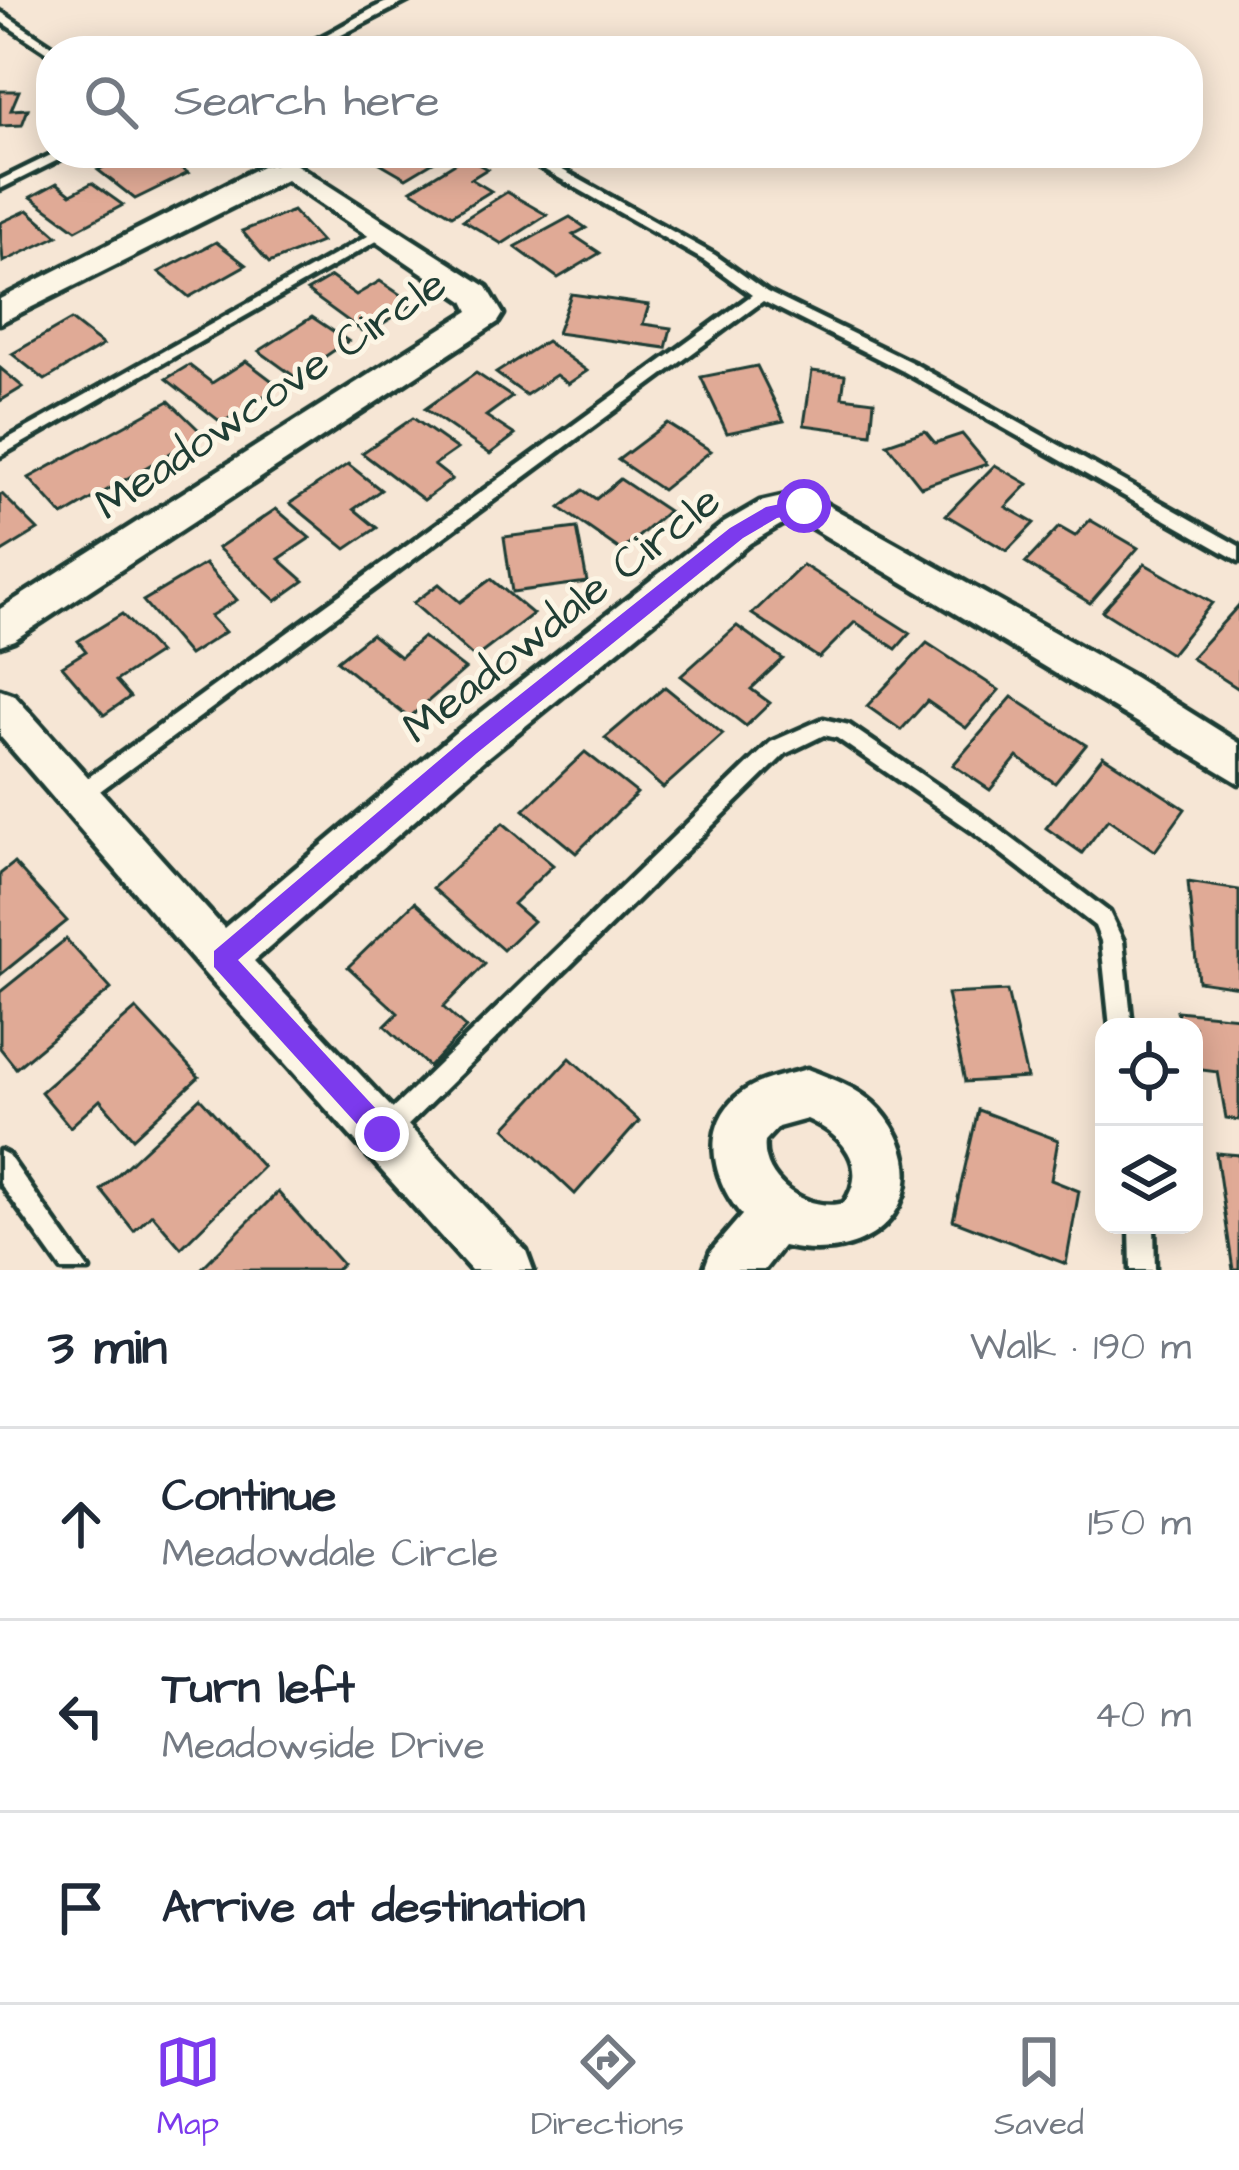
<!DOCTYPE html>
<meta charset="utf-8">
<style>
:root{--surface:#fff;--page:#f6f6f7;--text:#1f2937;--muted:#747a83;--line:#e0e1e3;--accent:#7c3aed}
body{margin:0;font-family:"Architects Daughter",sans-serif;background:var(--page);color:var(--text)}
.controls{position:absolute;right:36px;bottom:36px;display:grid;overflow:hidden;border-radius:24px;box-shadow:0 6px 30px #0003}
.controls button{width:108px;height:108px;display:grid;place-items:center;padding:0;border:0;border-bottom:3px solid var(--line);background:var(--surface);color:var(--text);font:60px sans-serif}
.stop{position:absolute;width:36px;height:36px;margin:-27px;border:9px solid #7c3aed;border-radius:50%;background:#fff}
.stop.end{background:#7c3aed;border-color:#fff;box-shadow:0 3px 12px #0008}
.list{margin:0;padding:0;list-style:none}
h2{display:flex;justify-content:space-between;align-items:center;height:156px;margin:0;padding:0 48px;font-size:51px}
h2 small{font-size:39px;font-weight:400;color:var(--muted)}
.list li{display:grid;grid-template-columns:78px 1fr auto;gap:36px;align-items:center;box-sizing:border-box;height:192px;padding:0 48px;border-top:3px solid var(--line)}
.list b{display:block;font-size:45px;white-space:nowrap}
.list p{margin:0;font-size:39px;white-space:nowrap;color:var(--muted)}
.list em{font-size:39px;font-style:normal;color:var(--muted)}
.icon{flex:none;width:66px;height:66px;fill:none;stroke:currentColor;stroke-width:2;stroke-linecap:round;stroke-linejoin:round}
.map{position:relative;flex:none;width:1239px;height:1270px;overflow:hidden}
.search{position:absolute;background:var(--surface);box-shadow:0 6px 30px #0003;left:36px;right:36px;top:36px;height:132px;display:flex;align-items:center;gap:30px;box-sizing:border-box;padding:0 42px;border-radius:48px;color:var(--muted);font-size:45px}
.sheet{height:732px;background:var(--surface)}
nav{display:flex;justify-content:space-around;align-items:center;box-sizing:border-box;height:168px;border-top:3px solid var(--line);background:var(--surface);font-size:33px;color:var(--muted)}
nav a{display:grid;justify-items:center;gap:6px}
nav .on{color:var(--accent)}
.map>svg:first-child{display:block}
.building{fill:#e0aa96;stroke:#1f3d34;stroke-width:3}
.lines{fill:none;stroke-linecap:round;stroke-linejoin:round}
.service-casing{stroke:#1f3d34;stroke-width:9}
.minor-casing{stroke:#1f3d34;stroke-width:9}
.service{fill:#fcf5e5;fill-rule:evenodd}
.minor{fill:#fcf5e5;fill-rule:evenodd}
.route{fill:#7c3aed}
.labels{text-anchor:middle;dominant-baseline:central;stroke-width:10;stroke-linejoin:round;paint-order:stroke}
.street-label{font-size:45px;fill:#1f3d34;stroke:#fcf5e5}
</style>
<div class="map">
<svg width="1239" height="1270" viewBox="0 0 1239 1270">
<rect width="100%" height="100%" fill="#f6e6d5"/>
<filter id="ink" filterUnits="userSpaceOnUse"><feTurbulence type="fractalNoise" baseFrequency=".00833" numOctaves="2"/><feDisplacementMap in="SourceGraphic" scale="24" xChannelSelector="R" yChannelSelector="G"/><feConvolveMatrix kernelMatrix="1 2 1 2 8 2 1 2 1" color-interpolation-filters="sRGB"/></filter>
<g filter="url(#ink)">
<!-- building -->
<g class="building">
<polygon points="0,91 19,91 11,110 28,109 22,125 0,126"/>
<polygon points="134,153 145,160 162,153 188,173 135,199 98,170"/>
<polygon points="373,153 448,153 406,178 368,156"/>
<polygon points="465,157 487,169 471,179 491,191 452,215 411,190"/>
<polygon points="57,183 71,194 92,183 123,205 76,230 31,197"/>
<polygon points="507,192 547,215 502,244 463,220"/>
<polygon points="28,210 58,236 3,262 0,223"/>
<polygon points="293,211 321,242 269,263 242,231"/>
<polygon points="570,217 586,228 573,235 600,253 558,278 515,247"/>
<polygon points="216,242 246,265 189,297 159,272"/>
<polygon points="331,277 356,295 380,281 414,304 366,334 307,291"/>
<polygon points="571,294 649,305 643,324 671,328 666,348 557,333"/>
<polygon points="312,317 348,341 295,377 259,351"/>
<polygon points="71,320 103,345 45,380 12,354"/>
<polygon points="546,341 587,371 568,384 556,375 526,395 496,373"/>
<polygon points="246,361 279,386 222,423 166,379 189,365 212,383"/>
<polygon points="757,366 784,421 727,433 701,377"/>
<polygon points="0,368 23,387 0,401"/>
<polygon points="812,371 845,375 842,397 874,401 871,434 804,425"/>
<polygon points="476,373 512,397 486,416 515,435 490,454 425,409"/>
<polygon points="169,401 203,434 63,516 29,478"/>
<polygon points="413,418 457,449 434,465 452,479 424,500 362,453"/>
<polygon points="667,423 711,451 662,490 618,460"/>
<polygon points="925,431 935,443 962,434 987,464 921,487 887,444"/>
<polygon points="348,464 381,490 354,509 377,528 346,549 290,503"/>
<polygon points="995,465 1028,484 1006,507 1034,523 1007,551 946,515"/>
<polygon points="620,479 668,511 622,551 560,508 583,490 596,499"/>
<polygon points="2,494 38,530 0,553 0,495"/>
<polygon points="276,509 310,538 279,559 304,581 276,601 218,548"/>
<polygon points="1090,520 1138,548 1090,603 1025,563 1059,527 1075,536"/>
<polygon points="577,528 587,582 512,592 504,537"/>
<polygon points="205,564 237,600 210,616 225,632 189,655 143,601"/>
<polygon points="1145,564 1212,603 1171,654 1102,611"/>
<polygon points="803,565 910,633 896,649 855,622 819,658 752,614"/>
<polygon points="491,579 533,614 475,658 413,603 439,584 460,602"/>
<polygon points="1239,605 1239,689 1191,658"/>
<polygon points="122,614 159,653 116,681 130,697 104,715 62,666 86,651 78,641"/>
<polygon points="737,626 783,659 751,689 770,703 746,726 681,676"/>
<polygon points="371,634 400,657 423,637 465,669 409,718 337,661"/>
<polygon points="927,643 999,690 966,728 927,701 901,730 867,706"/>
<polygon points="665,687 723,734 663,788 605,738"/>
<polygon points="1012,697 1086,745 1055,783 1017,757 990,790 953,765"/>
<polygon points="585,752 637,793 576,853 524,810"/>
<polygon points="1103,756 1185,809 1155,851 1108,819 1082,853 1046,828"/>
<polygon points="503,823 553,865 513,904 533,921 503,950 433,888"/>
<polygon points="14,863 67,921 0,975 0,874"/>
<polygon points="1188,882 1239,890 1239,987 1198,981"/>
<polygon points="415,902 485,964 443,1007 466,1028 429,1067 385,1026 398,1013 348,967"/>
<polygon points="66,939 111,989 16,1068 0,1048 0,992"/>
<polygon points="1007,991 1027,1078 965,1082 947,994"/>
<polygon points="136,1009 199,1077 133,1138 100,1100 70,1127 41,1092"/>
<polygon points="1177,1011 1239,1017 1239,1120 1226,1118 1218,1072 1194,1069 1194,1027 1180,1027"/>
<polygon points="570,1058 639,1121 575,1194 505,1128"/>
<polygon points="200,1098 263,1167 181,1248 152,1214 134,1231 101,1190"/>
<polygon points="978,1110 1058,1140 1051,1180 1079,1191 1066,1264 953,1220"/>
<polygon points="1216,1153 1239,1155 1239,1270 1233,1270"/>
<polygon points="278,1192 342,1264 336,1270 200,1270"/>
</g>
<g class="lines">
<!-- service casing -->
<g class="service-casing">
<g id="service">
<path d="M392,0h17l-85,44 17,7 -27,-2 -45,2c14,-7 31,-5 46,-11 27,-12 50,-30 77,-40z"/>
<polygon points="0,12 4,14 60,51 50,54 0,21"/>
<polygon points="55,153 72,153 0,189 0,180"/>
<polygon points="515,153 532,153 715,255 767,292 913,363 1239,546 1239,561 903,371 763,301 85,802 78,805 71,802 68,796 71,790 752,295 705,261"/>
<polygon points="384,227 391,231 389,234 0,456 0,443"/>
<polygon points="823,719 849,725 986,819 1109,912 1123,941 1132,1027 1110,1027 1101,941 1095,926 972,831 837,738 824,735 785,754 393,1140 385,1144 377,1140 373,1132 377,1124 771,742"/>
<polygon points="0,1151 8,1155 89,1270 62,1270 0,1183"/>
<polygon points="1130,1225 1154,1225 1155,1270 1131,1270"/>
</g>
</g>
<!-- minor casing -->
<g class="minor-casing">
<g id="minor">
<polygon points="292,162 487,287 503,314 498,322 14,640 0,645 0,609 469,311 464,301 286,180 0,323 0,299 262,166"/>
<polygon points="804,492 1134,677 1239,743 1239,783 799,520 782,524 750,543 485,759 254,961 526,1251 533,1270 471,1270 206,975 0,736 0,690 14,695 224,928 455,733 724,523 760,502"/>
<path d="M807,1069c26,10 54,20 73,41 64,73 5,160 -97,136l-19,24h-60l7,-19 31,-36c-32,-37 -42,-93 2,-124 17,-12 43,-16 63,-22zM807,1119c36,16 63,47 37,84 -37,10 -84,-23 -79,-62l13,-14z"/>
</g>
</g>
<!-- service -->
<use href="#service" class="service"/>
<!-- minor -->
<use href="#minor" class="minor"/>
</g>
</g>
<!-- route -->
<polygon class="route" points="804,499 810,501 810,511 777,518 743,538 477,753 238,960 391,1125 395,1134 391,1143 382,1147 374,1143 214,967 214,951 463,740 730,528 766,507"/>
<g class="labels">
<!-- street labels -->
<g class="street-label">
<text transform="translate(271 395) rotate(-34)">Meadowcove Circle</text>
<text transform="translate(562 615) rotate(-38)">Meadowdale Circle</text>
</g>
</g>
</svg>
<div class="controls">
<button><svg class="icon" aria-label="locate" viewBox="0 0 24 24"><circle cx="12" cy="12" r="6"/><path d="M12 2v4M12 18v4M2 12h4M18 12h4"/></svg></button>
<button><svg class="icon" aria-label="layers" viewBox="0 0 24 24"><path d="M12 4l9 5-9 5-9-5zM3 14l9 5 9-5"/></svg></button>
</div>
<div class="stop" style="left:804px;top:506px"></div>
<div class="stop end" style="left:382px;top:1134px"></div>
<div class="search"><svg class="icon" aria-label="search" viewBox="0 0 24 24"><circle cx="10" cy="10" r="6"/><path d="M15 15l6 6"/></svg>Search here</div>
</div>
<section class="sheet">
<h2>3 min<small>Walk · 190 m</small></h2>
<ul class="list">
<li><svg class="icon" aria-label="ahead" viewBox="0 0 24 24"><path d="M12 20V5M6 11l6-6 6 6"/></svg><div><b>Continue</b><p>Meadowdale Circle</p></div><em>150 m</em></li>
<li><svg class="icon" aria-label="left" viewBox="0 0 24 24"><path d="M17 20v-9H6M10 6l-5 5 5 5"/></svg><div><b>Turn left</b><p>Meadowside Drive</p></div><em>40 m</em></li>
<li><svg class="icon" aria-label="arrive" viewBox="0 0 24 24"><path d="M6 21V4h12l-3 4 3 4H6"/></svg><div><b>Arrive at destination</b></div></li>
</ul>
</section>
<nav>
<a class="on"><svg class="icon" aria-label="map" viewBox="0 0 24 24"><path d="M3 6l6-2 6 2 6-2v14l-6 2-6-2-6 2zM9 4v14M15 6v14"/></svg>Map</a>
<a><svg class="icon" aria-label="directions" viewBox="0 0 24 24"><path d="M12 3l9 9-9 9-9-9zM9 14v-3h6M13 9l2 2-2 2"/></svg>Directions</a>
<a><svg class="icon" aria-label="saved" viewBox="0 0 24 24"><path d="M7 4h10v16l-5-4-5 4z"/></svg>Saved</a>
</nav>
